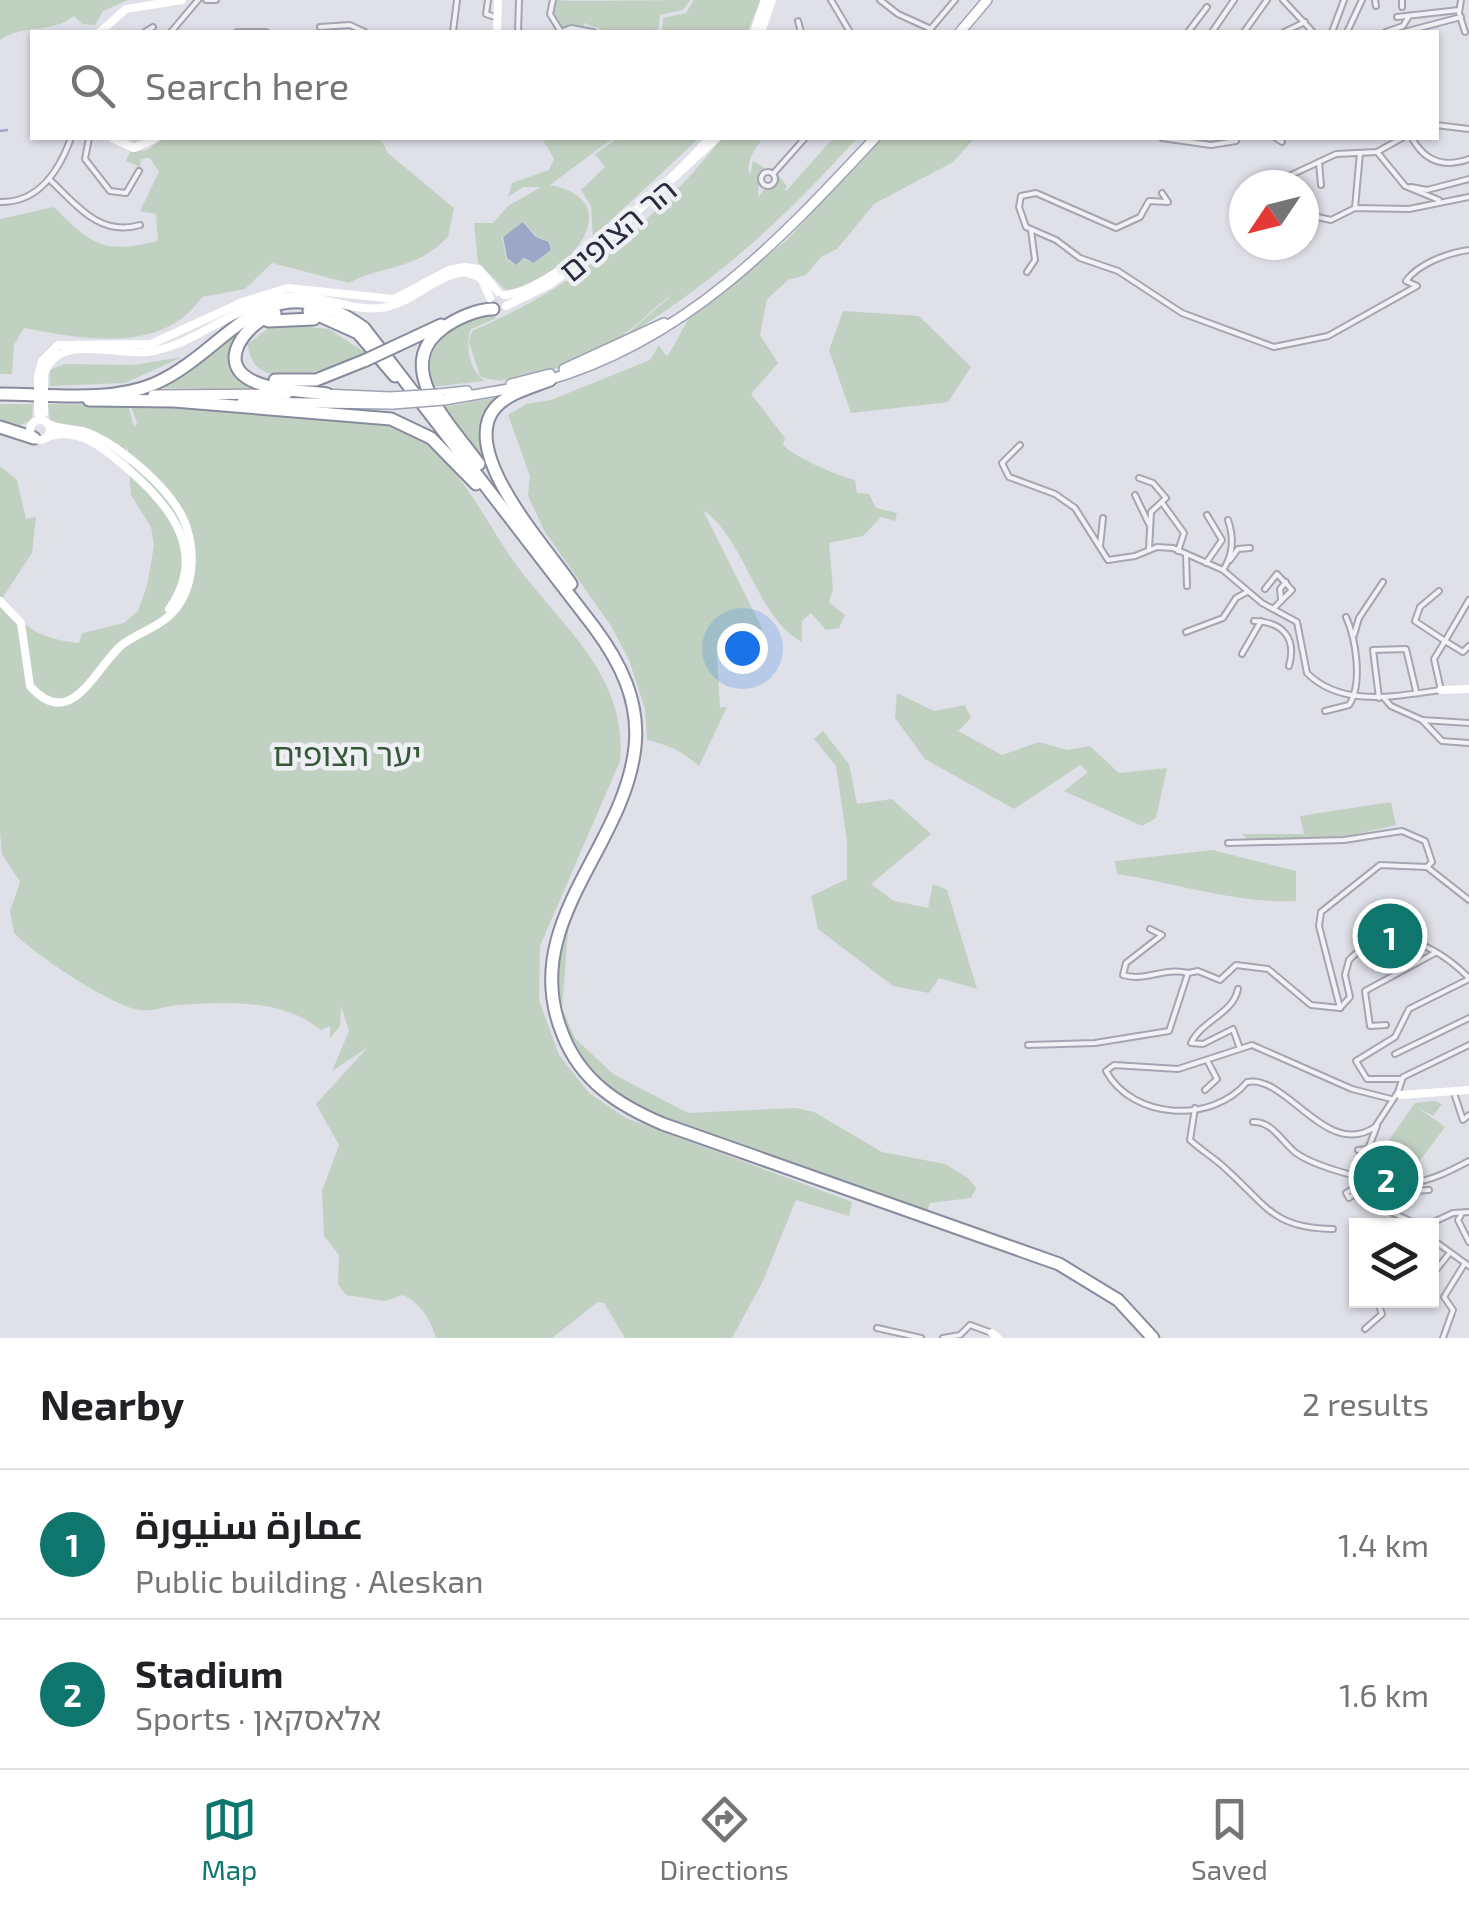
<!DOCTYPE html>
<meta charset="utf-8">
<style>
:root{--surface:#fff;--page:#f2f2f2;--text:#202124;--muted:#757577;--line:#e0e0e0;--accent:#0f766e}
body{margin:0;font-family:"Exo 2",Cairo,"Noto Sans Hebrew",sans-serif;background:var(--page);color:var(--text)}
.controls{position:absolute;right:30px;bottom:30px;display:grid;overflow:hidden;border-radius:0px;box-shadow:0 2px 8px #0004}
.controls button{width:90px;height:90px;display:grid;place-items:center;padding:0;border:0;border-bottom:2px solid var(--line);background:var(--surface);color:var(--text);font:50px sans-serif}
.compass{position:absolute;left:1229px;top:170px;width:90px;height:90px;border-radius:50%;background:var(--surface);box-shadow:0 2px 8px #0004;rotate:235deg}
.you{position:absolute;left:742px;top:648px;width:35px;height:35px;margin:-25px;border:8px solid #fff;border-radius:50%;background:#1a73e8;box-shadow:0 0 0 15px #1a73e833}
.badge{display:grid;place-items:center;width:65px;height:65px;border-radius:50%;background:var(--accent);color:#fff;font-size:32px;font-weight:700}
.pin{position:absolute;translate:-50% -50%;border:5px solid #fff;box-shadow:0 2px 10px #0006}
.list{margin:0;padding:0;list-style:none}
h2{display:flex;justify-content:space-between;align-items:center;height:130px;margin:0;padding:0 40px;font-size:42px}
h2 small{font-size:32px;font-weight:400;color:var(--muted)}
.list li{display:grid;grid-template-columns:65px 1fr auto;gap:30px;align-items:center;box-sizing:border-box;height:150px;padding:0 40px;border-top:2px solid var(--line)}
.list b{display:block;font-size:38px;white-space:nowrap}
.list p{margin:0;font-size:32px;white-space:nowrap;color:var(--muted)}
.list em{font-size:32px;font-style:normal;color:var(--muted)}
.icon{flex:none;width:55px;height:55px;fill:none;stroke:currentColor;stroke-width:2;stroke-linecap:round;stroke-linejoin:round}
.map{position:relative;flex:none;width:1469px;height:1338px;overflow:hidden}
.search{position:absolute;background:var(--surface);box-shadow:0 2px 8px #0004;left:30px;right:30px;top:30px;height:110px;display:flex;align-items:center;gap:25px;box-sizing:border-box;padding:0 35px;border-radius:0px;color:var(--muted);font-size:38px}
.sheet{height:430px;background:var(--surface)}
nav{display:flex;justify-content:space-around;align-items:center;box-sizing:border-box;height:140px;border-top:2px solid var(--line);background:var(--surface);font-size:28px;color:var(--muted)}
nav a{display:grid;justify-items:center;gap:5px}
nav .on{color:var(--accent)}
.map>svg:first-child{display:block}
.green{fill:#c1d1c1;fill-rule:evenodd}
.water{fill:#9ca6c6}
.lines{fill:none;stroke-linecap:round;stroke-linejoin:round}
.stream{stroke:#9ca6c6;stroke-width:2.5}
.street-casing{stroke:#a5a6b2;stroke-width:8}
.primary-casing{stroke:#9fa2b3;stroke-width:12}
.highway-casing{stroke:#878b9e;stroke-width:15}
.street{stroke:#f2f2f6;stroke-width:4}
.secondary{stroke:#fff;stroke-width:8}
.primary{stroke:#fff;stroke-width:9}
.highway{stroke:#fff;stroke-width:11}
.primary-bridge-casing{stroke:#9fa2b3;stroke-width:12;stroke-linecap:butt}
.highway-bridge-casing{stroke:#878b9e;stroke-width:15;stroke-linecap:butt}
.secondary-bridge{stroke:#fff;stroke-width:8}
.primary-bridge{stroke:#fff;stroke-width:9}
.highway-bridge{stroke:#fff;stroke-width:11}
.labels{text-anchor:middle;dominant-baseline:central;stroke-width:9;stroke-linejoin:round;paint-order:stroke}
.street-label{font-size:32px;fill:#292b3e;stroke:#eff0f5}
.park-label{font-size:32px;fill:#375939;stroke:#eff0f5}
</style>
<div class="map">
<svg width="1469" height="1338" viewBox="0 0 1469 1338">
<rect width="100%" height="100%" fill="#dfe0e8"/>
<!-- green -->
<g class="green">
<path d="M0,0h128l-25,11 -8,14 -13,-1 -8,-8c-23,18 -48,7 -74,24z"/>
<polygon points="557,0 572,1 690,0 683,10 660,15 658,32 608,32 584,23 583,28 560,28 551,11"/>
<polygon points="694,0 760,0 748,32 662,32 663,18 686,13"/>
<path d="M164,138h216l8,15 66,55 -6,29c-35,35 -61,26 -99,46l-77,-20 -27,26 -43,8c-40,58 -119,42 -178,31l-10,17 -2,29h-12v-155l54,-12c39,39 49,47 104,34l-2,-27 -16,-3 19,-39 -9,-14 -9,1 -1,8 -14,-6 4,-9 17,-2z"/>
<path d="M546,138h67l-63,47c87,17 9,101 -44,105l-28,-27 -4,-40h19l15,-17 33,-19h-18l-15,10 4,-14 37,-13 5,-11 -11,-19zM524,222l13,15 13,5 1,8 -16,13 -11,-4 -9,6 -9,-7 -4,-21z"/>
<polygon points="618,138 699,138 593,237 591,206 581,190 605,167 595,154"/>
<path d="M722,138h41c-8,11 -18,24 -13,38l3,-15 13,8 -7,6 -1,23 7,-10 10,-3 3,-10 9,11 -3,5 4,-2 45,-51h24c-77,85 -139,142 -238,203l54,-47c-21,14 -38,35 -61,48 -27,17 -102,50 -132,34l-11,-34 3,-11c99,-42 183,-108 250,-193z"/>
<path d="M880,138h95l-22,24 -79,42 -37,45 -16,8 -15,18 -18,5 -21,19 -7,36 18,28 -27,31 34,44 -2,7c11,12 55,31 72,35l2,13 12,1 7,14 21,5 -2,8 -14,-4 -18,19 -34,7 4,46 -4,13 16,13 -6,13 -13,2 -15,-17 -9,8v21c-45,-23 -56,-102 -99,-132l59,118 -11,12 -14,3 -7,10 -13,4 3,50h7l-28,59c-23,-19 -30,-20 -52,-26l-2,-31 -16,-49 -18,-34 -66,-94 -17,-36 2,-20 -22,-61 18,-11 25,-4 99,-40 9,-15 7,11 3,-2 20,-36 97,-77z"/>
<polygon points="843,311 919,316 971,367 948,402 851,413 829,350"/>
<path d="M488,314l9,4 -26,11c-6,17 -2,41 14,52l-55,6 -3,-34 15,-21z"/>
<path d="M289,325l40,4 40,26c-33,11 -118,45 -121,-11l19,-15z"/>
<polygon points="236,332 229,349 232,368 266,390 164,388"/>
<polygon points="182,357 125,383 50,386 50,370 64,364 134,365"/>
<path d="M504,396c-29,25 -21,44 -15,77l-46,-66z"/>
<polygon points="0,404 33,404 32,420 19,426 0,423"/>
<path d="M48,404l80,1 6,22 3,-4 -7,-19 258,18c63,24 87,82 122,134 46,67 118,115 110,205l-80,185 -1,54 20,55 30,38 37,25 226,84 -3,14 -53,-16 -33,81 -31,57h-107l-21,-35 -6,-1 -46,36h-116c-5,-17 -16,-36 -33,-43l-18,6 -39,-6 -8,-11 1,-29 -15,-19 -2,-45 17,-46 -23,-41 52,-57 -36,24 17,-40 -8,-25 -1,20 -10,12v-12l-9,4c-39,-32 -96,-28 -143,-25 -13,1 -24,7 -38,5 -29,-4 -106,-56 -126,-77l-4,-22 10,-29 -18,-28 -2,-21v-367l17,14 9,39 10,-2 -4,36 -31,47c24,29 40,39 78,43l3,-10 42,-10 14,-12 9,-25 7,-41 -3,-18 -20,-32 -4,-51 -1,10 -41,-27 -35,-5z"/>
<polygon points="897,693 934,711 965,705 971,718 958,731 1002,755 1039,742 1067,750 1090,746 1119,773 1167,768 1156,818 1142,826 1064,791 1088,772 1080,765 1014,809 925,759 895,718"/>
<polygon points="823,731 849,764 857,804 892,799 931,834 871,884 894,901 928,908 933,884 947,890 977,989 939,978 929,993 893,986 818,929 811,896 847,879 847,841 836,766 814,739"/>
<polygon points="1391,802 1396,825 1327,841 1250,843 1242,834 1304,834 1300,816"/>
<path d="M1212,850l84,21v30c-59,3 -119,-18 -179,-27l-2,-13z"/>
<polygon points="569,920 562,1008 575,1038 613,1074 688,1113 796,1108 814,1112 882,1152 945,1164 968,1178 976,1188 971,1198 930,1203 927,1211 898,1203 661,1120 611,1094 573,1051 554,991 559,931"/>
<polygon points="1435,1101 1442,1104 1433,1116 1417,1107 1445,1127 1412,1171 1382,1150 1415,1103"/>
</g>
<!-- water -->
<polygon class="water" points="523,222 536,237 549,242 551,250 534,263 524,258 516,265 507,258 503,237"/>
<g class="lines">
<!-- stream -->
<polyline class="stream" points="0,131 7,130"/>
<!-- street casing -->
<g class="street-casing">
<g id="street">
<polyline points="206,0 216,0"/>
<polyline points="488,0 486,14 495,17"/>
<polyline points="553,0 550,14 561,32"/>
<polyline points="831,0 850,32"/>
<polyline points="880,0 898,14 931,29"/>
<polyline points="1283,0 1313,32"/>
<polyline points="1375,0 1376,6"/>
<polyline points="1402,0 1402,7"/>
<polyline points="1461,0 1459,13 1465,32"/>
<polyline points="1397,17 1459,10"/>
<polyline points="798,21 801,32"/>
<polyline points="320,27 350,25 365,32"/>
<polyline points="145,32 153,27"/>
<polyline points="171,32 198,0"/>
<polyline points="237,32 266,32"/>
<polyline points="453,32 457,0"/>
<polyline points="518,32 519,0"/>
<polyline points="561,32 571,28 593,32"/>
<polyline points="928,32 955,0"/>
<polyline points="1188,32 1207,7"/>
<polyline points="1212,32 1234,0"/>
<polyline points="1244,32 1267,0"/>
<polyline points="1284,32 1305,22"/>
<polyline points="1332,32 1344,0"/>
<polyline points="1347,32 1362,0"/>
<polyline points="1386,32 1403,26 1409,16"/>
<polyline points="1404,32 1461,17"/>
<polyline points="1436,125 1469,129"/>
<polyline points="89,138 85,159 110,191 126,193 139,171"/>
<polyline points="1162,138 1211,145 1236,141 1233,138"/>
<polyline points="1276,138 1282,142"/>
<path d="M1412,138c13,24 32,30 57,21"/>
<polyline points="1378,153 1405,186 1439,200"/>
<polyline points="1319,162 1321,185"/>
<circle cx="768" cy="179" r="7"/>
<polyline points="773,174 805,138"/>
<path d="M49,179c28,26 50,58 91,46"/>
<polyline points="1274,183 1336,154 1377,152 1402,138"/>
<polyline points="1411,187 1427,190 1469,179"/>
<path d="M1162,193l6,9 -19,-1 -9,16 -24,11 -80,-35 -15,3 -2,11 7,20 30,13 24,18 38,13 64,42 92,34 54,-11 89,-50 -11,-5c12,-17 41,-28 63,-31"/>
<path d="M0,202c39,1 59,-31 71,-64"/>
<polyline points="1355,208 1360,153"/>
<polyline points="1304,214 1331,220 1355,208 1409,209 1469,197"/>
<polyline points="1027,272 1035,260 1031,230"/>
<path d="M1020,445l-18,18 7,14 46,17 20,14 33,52 27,-4 22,-9 16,1 50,22 39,33 35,19 10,51c35,35 89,23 134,17l-7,-31 11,-18 18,11 6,-6"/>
<polyline points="1139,478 1153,483 1166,498 1151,512 1149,549"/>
<polyline points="1135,495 1149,524"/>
<polyline points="1163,504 1184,533 1178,551"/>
<polyline points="1100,546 1103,518"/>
<polyline points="1186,554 1187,586"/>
<polyline points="1230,560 1238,549 1250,548"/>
<polyline points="1206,563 1222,540 1207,515"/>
<path d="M1223,570c10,-15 11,-33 5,-50"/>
<polyline points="1265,589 1277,574 1292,590 1273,609"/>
<polyline points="1439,591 1420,607 1415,621 1445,641 1469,600"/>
<polyline points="1281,599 1280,589 1286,582"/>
<path d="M1254,621c28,1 43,16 35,45"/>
<polyline points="1186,632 1223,618 1236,598 1247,592"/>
<polyline points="1354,635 1359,618 1383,582"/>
<polyline points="1242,654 1261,621"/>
<polyline points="1379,698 1373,650 1406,649 1416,691"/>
<polyline points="1384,698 1391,706 1422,720 1442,741 1469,743"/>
<path d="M1325,711l24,-6c14,-21 7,-66 -3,-88"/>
<polyline points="1422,720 1469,723"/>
<polyline points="1228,843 1344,840 1402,831 1425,841 1432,862 1427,867 1380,865 1321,912 1319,926 1340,1008"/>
<polyline points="1427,867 1469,900"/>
<path d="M1150,929l12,6 -36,28 -3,12c22,7 41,-8 65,-2"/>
<path d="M1238,989c-5,25 -36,31 -47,54l12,1 30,-15 6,17"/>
<path d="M1340,1008l10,-11 -5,-22 4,-15c39,-40 87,-15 120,18"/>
<polyline points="1386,1025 1370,1026 1365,991 1435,953"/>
<polyline points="1028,1045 1095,1043 1169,1031 1188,973 1198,971 1220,980 1236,965 1268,969 1311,1005 1340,1008"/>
<polyline points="1395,1054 1469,1018"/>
<polyline points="1400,1079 1367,1079 1356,1061 1395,1037 1409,1009 1469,979"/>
<polyline points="1205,1090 1217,1079 1208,1062"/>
<polyline points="1398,1092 1403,1077 1469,1045"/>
<polyline points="1454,1093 1463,1120 1469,1115"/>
<path d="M1391,1099l-39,-10 -100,-44 -74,24 -64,-4 -8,6c27,49 106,53 141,11 40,-8 79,78 128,45l23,-35"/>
<path d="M1195,1108l-5,32c12,11 26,19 37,30 40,36 46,58 106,59"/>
<path d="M1253,1122c19,-1 29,20 43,31 21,15 88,33 114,30 21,-2 40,-12 59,-22"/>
<polyline points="1358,1150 1368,1149 1377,1126"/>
<polygon points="1351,1190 1354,1194 1349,1198 1346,1193"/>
<polyline points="1354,1195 1421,1226"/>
<polyline points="1390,1202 1395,1192 1429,1190"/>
<polyline points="1373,1203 1369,1190 1380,1179"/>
<polyline points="1461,1215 1458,1220 1469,1242"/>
<polyline points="1425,1226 1453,1213 1469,1212"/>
<polyline points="1432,1239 1469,1266"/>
<polyline points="1432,1275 1448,1255"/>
<polyline points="877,1328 921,1338"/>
<polyline points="1365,1329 1382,1314 1377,1300"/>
<polyline points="943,1338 960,1335 970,1325 992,1333"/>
<polyline points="1443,1338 1453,1310 1444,1297 1465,1263"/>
</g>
</g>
<!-- primary casing -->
<g class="primary-casing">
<g id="primary">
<polyline points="960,32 987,0"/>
<polyline points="564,369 664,323"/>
<path d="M545,381c141,-40 234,-140 330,-243"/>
<polyline points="511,384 550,374"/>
<polyline points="323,394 390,397"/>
<polyline points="439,394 467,391"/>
<polyline points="153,395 287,394"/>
<polyline points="444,400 520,387"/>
<polyline points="242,402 393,404"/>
</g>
</g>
<!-- highway casing -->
<g class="highway-casing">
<g id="highway">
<polyline points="309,311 358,333 395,376"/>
<path d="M275,313c-27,9 -63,51 -20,69 21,9 49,9 72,12"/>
<polyline points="268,321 314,319"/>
<polyline points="398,345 441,325"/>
<polyline points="275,380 316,380 366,360"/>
<path d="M550,380c-18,7 -42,13 -55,28 -37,44 51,139 76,176"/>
<path d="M0,394c48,0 109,9 154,-10 76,-33 110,-128 210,-56l230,299c26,35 46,74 41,120 -11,102 -118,178 -72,288 18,46 55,70 100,89l396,140 59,36 35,38"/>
<polyline points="89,400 174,401 391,419 431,438 476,484"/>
<polyline points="0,427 34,438"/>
<path d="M479,464c-25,-36 -89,-96 -37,-135 13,-10 35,-20 51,-20"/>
</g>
</g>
<!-- street -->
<use href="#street" class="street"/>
<!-- secondary -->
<g class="secondary">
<polyline points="100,32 126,9 182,0"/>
<polyline points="497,32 498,0"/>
<polyline points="754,32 765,0"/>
<polyline points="761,32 772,0"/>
<polyline points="112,138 134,148 156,138"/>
<path d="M504,295c47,-1 174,-119 205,-157"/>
<polyline points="506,306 549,285 586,258 717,138"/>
<path d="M44,374c15,-42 69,-18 103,-22 43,-5 79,-39 120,-51 47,-14 75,11 114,7 31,-4 54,-33 84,-36l16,6 9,20"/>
<polyline points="38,376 42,361 58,345 151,344 245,301 288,288 394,299 449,270 465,267 479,269 498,292"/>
<circle cx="40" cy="430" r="10"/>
<path d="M47,437c32,-12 60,14 82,33 43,37 79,84 40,139"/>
<path d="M0,601l21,22 9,63c42,48 66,-21 93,-42 15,-11 33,-16 46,-28 27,-25 28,-69 13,-100 -16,-31 -60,-68 -91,-82 -14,-6 -31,-3 -44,-11"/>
<polyline points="1441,690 1469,689"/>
<polyline points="1401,1095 1469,1090"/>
<polyline points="992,1333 998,1338"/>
</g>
<!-- primary -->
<use href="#primary" class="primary"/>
<!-- highway -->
<use href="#highway" class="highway"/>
<!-- primary-bridge casing -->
<g class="primary-bridge-casing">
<g id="primary-bridge">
<polyline points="390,397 439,394"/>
<polyline points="393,404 444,400"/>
</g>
</g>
<!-- highway-bridge casing -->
<g class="highway-bridge-casing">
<polyline id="highway-bridge" points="366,360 398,345"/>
</g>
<!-- secondary-bridge -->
<g class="secondary-bridge">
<polyline points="44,374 44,413"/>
<polyline points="38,376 38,413"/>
</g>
<!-- primary-bridge -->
<use href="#primary-bridge" class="primary-bridge"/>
<!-- highway-bridge -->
<use href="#highway-bridge" class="highway-bridge"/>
</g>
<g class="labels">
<!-- street labels -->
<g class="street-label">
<text transform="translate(617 229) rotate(-40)">הר הצופים</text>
</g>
<!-- park labels -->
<g class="park-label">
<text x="347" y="753">יער הצופים</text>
</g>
</g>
</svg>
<div class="controls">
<button><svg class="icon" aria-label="layers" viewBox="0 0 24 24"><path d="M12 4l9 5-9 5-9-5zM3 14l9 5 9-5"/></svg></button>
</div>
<svg class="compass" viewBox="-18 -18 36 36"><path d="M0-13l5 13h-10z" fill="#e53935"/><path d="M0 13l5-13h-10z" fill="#757577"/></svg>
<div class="you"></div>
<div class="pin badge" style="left:1390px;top:936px">1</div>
<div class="pin badge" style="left:1386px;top:1178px">2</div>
<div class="search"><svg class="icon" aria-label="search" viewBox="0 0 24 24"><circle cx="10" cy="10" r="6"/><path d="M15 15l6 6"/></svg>Search here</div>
</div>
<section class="sheet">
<h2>Nearby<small>2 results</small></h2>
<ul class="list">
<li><span class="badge">1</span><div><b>عمارة سنيورة</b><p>Public building · Aleskan</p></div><em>1.4 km</em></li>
<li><span class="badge">2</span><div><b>Stadium</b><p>Sports · אלאסקאן</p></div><em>1.6 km</em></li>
</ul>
</section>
<nav>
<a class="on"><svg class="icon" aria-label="map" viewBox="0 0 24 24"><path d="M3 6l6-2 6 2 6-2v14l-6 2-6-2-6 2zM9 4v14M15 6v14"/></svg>Map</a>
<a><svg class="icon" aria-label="directions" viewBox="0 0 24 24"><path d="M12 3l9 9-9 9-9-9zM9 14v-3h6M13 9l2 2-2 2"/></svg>Directions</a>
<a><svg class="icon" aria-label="saved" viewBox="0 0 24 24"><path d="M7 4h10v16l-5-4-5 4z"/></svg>Saved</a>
</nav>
